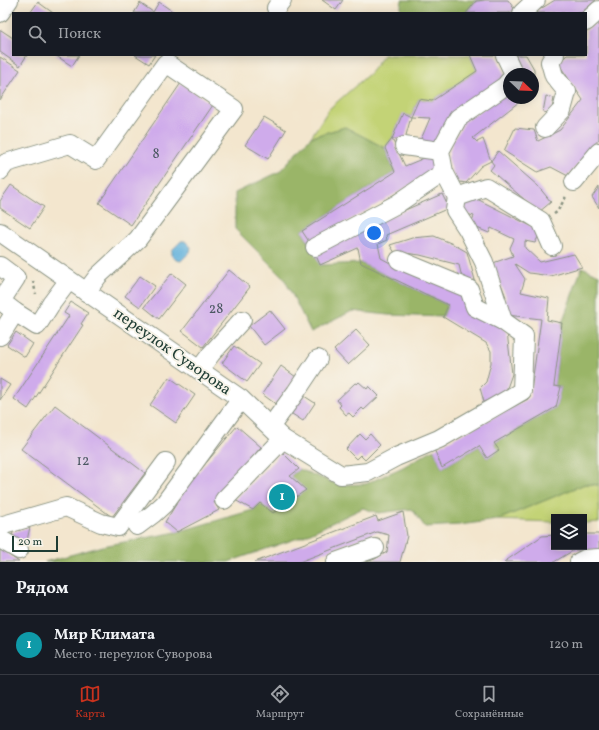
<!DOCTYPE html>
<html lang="ru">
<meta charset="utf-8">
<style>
:root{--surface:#171b24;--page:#242831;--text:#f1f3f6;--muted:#9ea1a6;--line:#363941;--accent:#c8321e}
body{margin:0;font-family:Vollkorn,serif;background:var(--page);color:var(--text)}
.controls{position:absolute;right:12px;bottom:12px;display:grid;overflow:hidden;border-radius:0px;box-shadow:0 2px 10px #0003}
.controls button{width:36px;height:36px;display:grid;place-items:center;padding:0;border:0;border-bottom:1px solid var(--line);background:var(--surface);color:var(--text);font:20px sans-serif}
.compass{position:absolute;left:503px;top:68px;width:36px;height:36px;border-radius:50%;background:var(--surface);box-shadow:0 2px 10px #0003;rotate:113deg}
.scale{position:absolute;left:12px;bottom:10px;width:46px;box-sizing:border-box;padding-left:4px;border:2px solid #1f3d34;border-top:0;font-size:11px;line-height:14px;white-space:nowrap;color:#1f3d34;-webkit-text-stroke:3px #f7f3e8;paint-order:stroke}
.you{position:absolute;left:374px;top:233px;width:14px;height:14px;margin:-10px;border:3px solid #fff;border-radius:50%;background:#1a73e8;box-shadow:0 0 0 6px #1a73e833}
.badge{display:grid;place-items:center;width:26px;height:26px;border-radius:50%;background:var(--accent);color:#fff;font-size:13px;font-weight:700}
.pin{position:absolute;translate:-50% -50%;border:2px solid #fff;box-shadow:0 1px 4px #0006}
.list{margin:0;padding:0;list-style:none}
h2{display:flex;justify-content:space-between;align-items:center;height:52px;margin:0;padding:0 16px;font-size:17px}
h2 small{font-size:13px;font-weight:400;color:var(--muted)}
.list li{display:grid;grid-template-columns:26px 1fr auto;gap:12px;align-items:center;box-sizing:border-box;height:60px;padding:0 16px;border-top:1px solid var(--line)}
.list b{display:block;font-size:15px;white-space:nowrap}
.list p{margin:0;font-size:13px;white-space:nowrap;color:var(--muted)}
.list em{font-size:13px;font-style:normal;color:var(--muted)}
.icon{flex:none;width:22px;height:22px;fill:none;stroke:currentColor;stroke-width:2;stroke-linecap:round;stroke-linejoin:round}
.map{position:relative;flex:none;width:599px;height:562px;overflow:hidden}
.search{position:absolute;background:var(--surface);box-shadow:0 2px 10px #0003;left:12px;right:12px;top:12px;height:44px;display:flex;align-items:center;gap:10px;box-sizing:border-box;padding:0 14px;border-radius:0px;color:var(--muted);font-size:15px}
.sheet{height:112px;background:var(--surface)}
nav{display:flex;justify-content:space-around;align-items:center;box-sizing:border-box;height:56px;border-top:1px solid var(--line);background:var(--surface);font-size:11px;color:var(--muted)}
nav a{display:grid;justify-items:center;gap:2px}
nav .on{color:var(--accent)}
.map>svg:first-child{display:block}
.green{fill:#c3d376;stroke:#718855}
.forest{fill:#9ab567;stroke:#5c794e}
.water{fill:#61b1dc;stroke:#407788}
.building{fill:#cfabeb}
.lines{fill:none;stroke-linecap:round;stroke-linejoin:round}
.minor-casing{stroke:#899281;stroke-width:20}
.path{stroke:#899281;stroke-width:2.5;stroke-dasharray:3 3;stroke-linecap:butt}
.minor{stroke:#fff;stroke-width:18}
.labels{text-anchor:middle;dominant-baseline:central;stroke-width:4;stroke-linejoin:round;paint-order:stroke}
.number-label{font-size:14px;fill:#4b5862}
.street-label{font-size:16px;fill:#1f3d34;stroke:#f7f3e8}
</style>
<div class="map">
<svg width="599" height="562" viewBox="0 0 599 562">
<rect width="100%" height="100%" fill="#f7f3e8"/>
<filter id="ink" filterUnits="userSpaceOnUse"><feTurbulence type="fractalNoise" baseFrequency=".025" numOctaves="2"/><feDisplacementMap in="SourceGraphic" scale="8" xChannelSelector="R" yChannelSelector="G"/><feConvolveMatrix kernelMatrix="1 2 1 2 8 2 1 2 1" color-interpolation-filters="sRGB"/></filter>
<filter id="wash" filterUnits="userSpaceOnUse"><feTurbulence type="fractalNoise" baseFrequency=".012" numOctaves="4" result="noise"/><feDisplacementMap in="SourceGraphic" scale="16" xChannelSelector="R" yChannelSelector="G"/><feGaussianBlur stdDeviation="0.9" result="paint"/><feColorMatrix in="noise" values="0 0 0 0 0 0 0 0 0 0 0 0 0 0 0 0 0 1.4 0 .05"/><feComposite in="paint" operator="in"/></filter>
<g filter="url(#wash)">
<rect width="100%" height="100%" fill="#f3e6ce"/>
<!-- green -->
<g class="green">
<polygon points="384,55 470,55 477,71 432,101 419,99 411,117 403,114 392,139 385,148 345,127 311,137 329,109 370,73"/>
<polygon points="585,484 599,485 599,522 584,523 584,517 554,517 554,522 497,520"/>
</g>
<!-- forest -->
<g class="forest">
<polygon points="402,0 485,0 476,1 466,13 400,13"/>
<polygon points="345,127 385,148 395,172 302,231 315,253 321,265 361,263 448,305 443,317 388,315 352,311 311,332 284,278 235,229 235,193 279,172 311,137"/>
<polygon points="582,267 599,275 599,485 585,484 497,520 459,525 425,527 412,509 378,513 363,508 304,536 228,562 45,562 103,546 177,532 253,510 299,469 339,485 366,484 403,467 434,449 442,468 479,446 487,458 499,450 494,443 556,407 561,387 554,386 562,323"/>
</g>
<!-- water -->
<polygon class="water" points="181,241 185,241 191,247 190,252 181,261 176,260 172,255 172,250"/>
<g id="blocks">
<!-- building -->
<g class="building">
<polygon points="322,0 343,0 336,10"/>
<polygon points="485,0 508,0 515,10 509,13 466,13 476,1"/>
<polygon points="555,0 596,0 581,13 534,13"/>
<polygon points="38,2 53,13 30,13"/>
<polygon points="159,2 175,13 134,13 140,3 153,12"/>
<polygon points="599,20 599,139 568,176 551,167 537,172 504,151 515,128 534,130 538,141 560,130 583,100 558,63 567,55 586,55 586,31"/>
<polygon points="1,30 13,38 13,55 27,55 20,66 0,52 0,32"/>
<polygon points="55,55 79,55 72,66"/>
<polygon points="135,55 155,55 149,64"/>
<polygon points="470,55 496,55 505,76 441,148 419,144 430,118 411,117 419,99 432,101 477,71"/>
<polygon points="511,55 526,55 534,69 534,74 518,74"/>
<polygon points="0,57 20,70 0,100"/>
<polygon points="181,83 213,105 131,225 99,203"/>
<polygon points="509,90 509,98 524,98 473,138 477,142 483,139 491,161 481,166 466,183 455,181 448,157 453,141 465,122"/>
<polygon points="546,96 554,98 551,114 543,112"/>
<polygon points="403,113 411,117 405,139 392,139 405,166 429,156 440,168 310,243 302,231 395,172 385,148 392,139"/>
<polygon points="264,117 286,130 268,159 245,145"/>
<polygon points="498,151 538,186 551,202 539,212 490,170 494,165 491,161"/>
<polygon points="11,185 44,207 30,228 0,208 0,201"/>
<polygon points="599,187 599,208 592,197"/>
<polygon points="442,194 449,208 386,235 387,240 378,244 381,258 394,265 461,291 507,332 512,374 506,391 484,402 480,388 486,382 491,363 491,351 486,343 443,317 448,305 361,263 358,248 320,265 315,253 380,221"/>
<polygon points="475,198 541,231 535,243 525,241 525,248 540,262 574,254 582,267 551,276 529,273 515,264 525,279 521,292 549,298 547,320 562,323 554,386 561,387 556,407 494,443 499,450 487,458 479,446 442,468 434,449 530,398 541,319 507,315 503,304 506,297 493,263 513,256 510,248 514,239 491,228 489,233 470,225 474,216 463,213 466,200"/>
<polygon points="434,236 453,244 467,252 475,280 463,282 459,265 420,255 405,253 397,256 390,245 412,238"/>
<polygon points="229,270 250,287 203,347 182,331"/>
<polygon points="172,273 186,284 159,319 144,307"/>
<polygon points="140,276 155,286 140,307 125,296"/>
<polygon points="71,302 88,313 81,324 83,325 28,409 14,399 69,316 64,313"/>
<polygon points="270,310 285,329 264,345 249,326"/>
<polygon points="356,330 370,345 348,365 334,350"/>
<polygon points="16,332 33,344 25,357 7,345"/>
<polygon points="234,346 260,364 247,382 222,363"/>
<polygon points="281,366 296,377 277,405 262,394"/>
<polygon points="169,377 195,395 176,423 150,405"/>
<polygon points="0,379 10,385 0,400"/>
<polygon points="359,382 367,389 369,386 379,396 364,410 362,408 353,417 349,413 346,415 339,407 341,405 337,400 355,383 357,384"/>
<polygon points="301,394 315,403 303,421 289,412"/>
<polygon points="55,405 145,473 112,517 21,449"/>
<polygon points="237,426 261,447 214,502 219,510 177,532 165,522 190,482"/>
<polygon points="360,434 365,439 370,434 380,445 365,460 360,455 356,459 346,449"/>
<polygon points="282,452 299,469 290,476 306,490 273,513 260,503 253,510 235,500"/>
<polygon points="403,512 407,536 400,562 366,562 375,559 387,552 389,535 377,532 299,562 255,562 376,516 378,521"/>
<polygon points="30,527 26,545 12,538 13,532"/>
<polygon points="584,534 599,534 599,551 574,550 554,562 504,562 542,536 554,535 554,547 584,547"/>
<polygon points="0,549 19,562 0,562"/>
</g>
</g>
</g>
<g filter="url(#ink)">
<use href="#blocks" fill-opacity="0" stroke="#899281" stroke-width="1"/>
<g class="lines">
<!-- minor casing -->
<g class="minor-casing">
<g id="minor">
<polyline points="276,8 282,0"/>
<polyline points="0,13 9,0"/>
<polyline points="522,13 536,0"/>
<polyline points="586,22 599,10"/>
<polyline points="505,55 514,74"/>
<polyline points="509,81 505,86 458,118 440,151 444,172 457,197 486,187 541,221 552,246"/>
<polyline points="545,128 562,110 567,92 554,76 550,62 555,55"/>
<polyline points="404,146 440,151"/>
<polyline points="0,171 6,163 70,144 96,160 166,63 234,109 138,239 98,276 86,292"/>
<polyline points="574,182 599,152"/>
<polyline points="457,197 455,210 468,230 484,262 503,321"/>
<polyline points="0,232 241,399 283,439 341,475 368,472 396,457 439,439 522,391 524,336 503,321 475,307 469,289 399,260"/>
<polyline points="315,247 397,204 444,172"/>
<polyline points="0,266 16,278 1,301 15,312"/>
<polyline points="0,336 15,312 37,326 51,304 69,280"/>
<polyline points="199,370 211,354 242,320"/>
<polyline points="271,426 296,392 318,359"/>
<polyline points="224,500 283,439"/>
<polyline points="0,526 66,507 101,523 118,527 166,462"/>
<polyline points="137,526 153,514 164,504 241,399"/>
<polyline points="0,539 19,550"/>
<polyline points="336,562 375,548"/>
<polyline points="579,562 585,559 599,558"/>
</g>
</g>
<!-- path -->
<g class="path">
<polyline points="554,214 557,212 567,195"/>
<polyline points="33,281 36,294"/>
</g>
<!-- minor -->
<use href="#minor" class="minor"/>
</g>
</g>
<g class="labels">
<!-- number labels -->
<g class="number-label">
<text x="156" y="154">8</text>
<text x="216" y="309">28</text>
<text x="83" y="461">12</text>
</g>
<!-- street labels -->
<g class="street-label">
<text transform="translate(172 352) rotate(35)">переулок Суворова</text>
</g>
</g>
</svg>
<div class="controls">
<button><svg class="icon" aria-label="layers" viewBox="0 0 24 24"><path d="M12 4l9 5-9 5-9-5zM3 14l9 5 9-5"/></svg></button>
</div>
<svg class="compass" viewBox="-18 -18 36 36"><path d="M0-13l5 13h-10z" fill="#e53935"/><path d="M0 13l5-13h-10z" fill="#9ea1a6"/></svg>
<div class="scale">20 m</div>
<div class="you"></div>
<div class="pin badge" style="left:282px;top:497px;background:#0f9aa8">1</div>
<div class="search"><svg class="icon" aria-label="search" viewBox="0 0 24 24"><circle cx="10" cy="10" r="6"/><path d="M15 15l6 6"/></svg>Поиск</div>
</div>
<section class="sheet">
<h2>Рядом<small></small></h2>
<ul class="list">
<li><span class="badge" style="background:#0f9aa8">1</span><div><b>Мир Климата</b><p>Место · переулок Суворова</p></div><em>120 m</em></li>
</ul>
</section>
<nav>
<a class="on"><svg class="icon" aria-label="map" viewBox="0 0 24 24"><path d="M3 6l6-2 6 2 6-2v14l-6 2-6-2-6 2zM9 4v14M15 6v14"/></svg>Карта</a>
<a><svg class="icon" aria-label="directions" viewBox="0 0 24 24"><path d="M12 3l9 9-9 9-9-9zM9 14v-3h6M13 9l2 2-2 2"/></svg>Маршрут</a>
<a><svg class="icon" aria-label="saved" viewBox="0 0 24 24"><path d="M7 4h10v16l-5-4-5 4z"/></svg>Сохранённые</a>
</nav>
